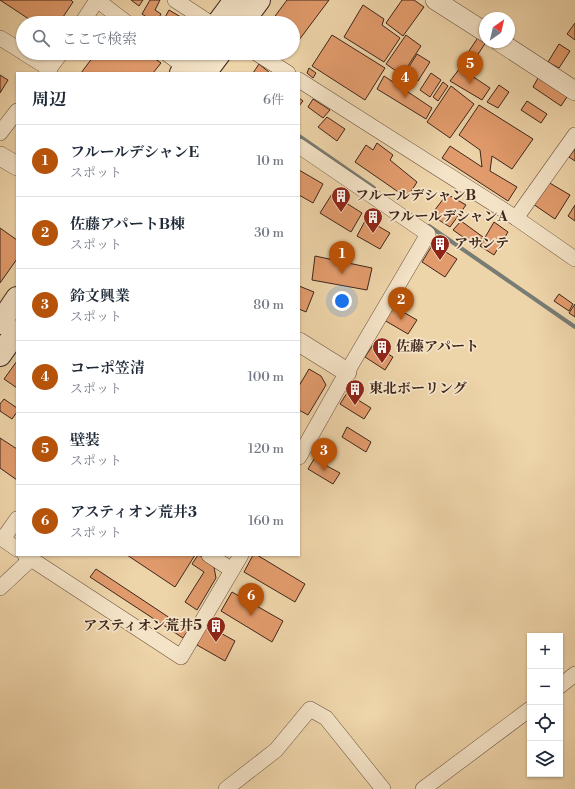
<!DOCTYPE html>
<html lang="ja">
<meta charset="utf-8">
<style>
:root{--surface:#fff;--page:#f6f6f7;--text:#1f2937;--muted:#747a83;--line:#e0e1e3;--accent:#b45309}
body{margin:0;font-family:"Libre Bodoni","Noto Serif JP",serif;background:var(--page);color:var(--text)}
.controls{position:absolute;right:12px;bottom:12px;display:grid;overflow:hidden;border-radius:0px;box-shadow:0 1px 3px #0004}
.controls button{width:36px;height:36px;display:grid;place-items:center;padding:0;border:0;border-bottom:1px solid var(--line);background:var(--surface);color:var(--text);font:20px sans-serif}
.compass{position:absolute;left:479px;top:12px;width:36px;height:36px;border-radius:50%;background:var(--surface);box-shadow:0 1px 3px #0004;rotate:34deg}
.you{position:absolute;left:342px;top:301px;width:14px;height:14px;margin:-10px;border:3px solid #fff;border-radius:50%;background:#1a73e8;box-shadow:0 0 0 6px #1a73e833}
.badge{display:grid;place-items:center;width:26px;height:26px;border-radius:50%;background:var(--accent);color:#fff;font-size:13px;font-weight:700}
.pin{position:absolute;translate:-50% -33px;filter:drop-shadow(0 1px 2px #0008)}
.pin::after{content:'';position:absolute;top:21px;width:14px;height:12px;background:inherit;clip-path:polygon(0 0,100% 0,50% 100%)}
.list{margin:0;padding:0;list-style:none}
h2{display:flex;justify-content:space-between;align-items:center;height:52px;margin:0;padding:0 16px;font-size:17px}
h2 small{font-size:13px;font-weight:400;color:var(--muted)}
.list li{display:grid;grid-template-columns:26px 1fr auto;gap:12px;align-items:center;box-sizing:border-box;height:72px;padding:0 16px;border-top:1px solid var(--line)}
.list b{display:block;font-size:15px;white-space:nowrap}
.list p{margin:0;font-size:13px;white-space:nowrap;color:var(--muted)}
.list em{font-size:13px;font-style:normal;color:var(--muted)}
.icon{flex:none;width:22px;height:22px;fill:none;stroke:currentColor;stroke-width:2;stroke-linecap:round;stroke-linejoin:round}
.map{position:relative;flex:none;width:575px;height:789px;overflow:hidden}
.search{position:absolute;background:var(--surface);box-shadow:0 1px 3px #0004;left:16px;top:16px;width:284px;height:44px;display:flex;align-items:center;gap:10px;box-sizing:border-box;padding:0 14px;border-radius:22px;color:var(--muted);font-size:15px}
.panel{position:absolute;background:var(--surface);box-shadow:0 1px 3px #0004;left:16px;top:72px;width:284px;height:484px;border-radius:0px}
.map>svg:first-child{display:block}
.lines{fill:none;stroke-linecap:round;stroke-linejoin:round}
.stream{stroke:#777c75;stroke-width:4}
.building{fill:#e29b6c;stroke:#3f261c}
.minor-casing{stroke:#6b523f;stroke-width:16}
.tertiary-casing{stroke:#6b523f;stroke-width:20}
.secondary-casing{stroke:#3f261c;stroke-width:24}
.minor{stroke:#f4e3c7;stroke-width:15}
.tertiary{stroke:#f4e3c7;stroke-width:19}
.secondary{stroke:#f4e3c7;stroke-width:22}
.labels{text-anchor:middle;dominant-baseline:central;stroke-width:3.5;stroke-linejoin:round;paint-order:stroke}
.poi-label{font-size:14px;font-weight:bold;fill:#3f261c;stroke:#f4e3c7;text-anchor:start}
</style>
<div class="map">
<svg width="575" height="789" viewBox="0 0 575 789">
<rect width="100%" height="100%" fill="#eed4a9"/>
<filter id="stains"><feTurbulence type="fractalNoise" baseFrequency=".005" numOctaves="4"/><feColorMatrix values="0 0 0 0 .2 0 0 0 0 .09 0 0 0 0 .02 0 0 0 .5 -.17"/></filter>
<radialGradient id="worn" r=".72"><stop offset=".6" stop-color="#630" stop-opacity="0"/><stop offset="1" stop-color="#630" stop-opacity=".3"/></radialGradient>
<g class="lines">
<!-- stream -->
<g class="stream">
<polyline points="299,136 374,188"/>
<polyline points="429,226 575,327"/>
</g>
</g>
<!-- building -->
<g class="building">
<polygon points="0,0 71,0 73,2 59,23 35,23"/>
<polygon points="131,0 143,0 139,6"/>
<polygon points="150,0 160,0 155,10 161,14 156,23 142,14"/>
<polygon points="287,0 329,0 293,48 293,23 270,23"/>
<polygon points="402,0 414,0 424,7 403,36 386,23"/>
<polygon points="363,5 384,19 382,25 400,38 384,62 344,37"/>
<polygon points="169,10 191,23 166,23 163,21"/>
<polygon points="575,23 575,40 567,34"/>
<polygon points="332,35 385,68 365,100 312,66"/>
<polygon points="406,35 421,46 402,75 386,64"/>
<polygon points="479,36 486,42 473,62 465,57"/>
<polygon points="559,44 570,51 559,68 548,62"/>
<polygon points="96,53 147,53 161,63 153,73 81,73"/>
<polygon points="417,54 430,62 418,81 405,73"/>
<polygon points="259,64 270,73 253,73"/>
<polygon points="309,68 316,73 313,78 307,73"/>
<polygon points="460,68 490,88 482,100 450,81"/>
<polygon points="431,73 441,80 430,97 420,90"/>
<polygon points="0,75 8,80 0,93"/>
<polygon points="384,76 432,108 426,119 377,89"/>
<polygon points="538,78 567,97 561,106 533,87"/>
<polygon points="443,82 448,86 438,101 433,97"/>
<polygon points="499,85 509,92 498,108 487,102"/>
<polygon points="451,86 474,104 450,138 427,122"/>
<polygon points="299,98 303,101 299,106"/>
<polygon points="313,99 330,110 323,118 308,107"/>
<polygon points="527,101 547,114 541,123 521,110"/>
<polygon points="479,105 533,139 512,169 492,156 490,171 517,187 508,201 442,158 450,146 482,167 480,150 459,135"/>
<polygon points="327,117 345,129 337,141 318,127"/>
<polygon points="377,143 393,155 390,160 417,182 407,198 355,162 366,145 373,150"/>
<polygon points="575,149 575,161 569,157"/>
<polygon points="299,170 323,184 313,203 299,195"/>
<polygon points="548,182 570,195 555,219 533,204"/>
<polygon points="332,194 362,213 351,232 320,213"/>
<polygon points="447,194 466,205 450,227 431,215"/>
<polygon points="575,205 575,221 568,216"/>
<polygon points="366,219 390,233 380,249 357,236"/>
<polygon points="461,221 483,237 476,246 453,230"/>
<polygon points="494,222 508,232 494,255 480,246"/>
<polygon points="0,228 17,240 17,259 0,283"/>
<polygon points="433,244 457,259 445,277 422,262"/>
<polygon points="315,256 372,268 367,290 312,280"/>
<polygon points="299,286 314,292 306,312 299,309"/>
<polygon points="559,294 573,304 569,311 554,301"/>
<polygon points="575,304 575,317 569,313"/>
<polygon points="393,306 417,320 408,334 384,320"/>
<polygon points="373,345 393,357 385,370 365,357"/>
<polygon points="17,361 17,388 4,379"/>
<polygon points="309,369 321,376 326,385 308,415 299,410 299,386"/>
<polygon points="347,393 371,408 364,419 340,404"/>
<polygon points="4,399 17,408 17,412 12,419 0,411 0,404"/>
<polygon points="347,427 371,442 366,452 342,437"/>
<polygon points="0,438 17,449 17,480 0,468"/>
<polygon points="314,459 340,473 333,484 308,469"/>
<polygon points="127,555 195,555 175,587"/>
<polygon points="198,555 213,562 216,578 197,610 185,602 204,572 192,564"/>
<polygon points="253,555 257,555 305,584 295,602 244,572"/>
<polygon points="96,569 188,630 183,638 90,577"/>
<polygon points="232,592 283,621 272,642 221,611"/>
<polygon points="206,625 235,641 225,661 197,645"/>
</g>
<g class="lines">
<!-- minor casing -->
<g class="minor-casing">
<g id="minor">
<polyline points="97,0 127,23"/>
<polyline points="175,0 210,23"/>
<polyline points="82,23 97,0"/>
<polyline points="0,38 23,52"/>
<polyline points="24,53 50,69"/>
<polyline points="166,53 185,67"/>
<polyline points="256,53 288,73"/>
<polyline points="46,73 61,53"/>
<polyline points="299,80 516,218 575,259"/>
<polyline points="0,133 17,111"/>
<polyline points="299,146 428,234 347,372 299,457"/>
<polyline points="516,218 575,135"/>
<polyline points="0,537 17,549"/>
<polyline points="3,539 17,519"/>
<polyline points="25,555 181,657 241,555"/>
<polyline points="209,555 232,570"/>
<polyline points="0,588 31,559"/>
<polyline points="560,686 575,674"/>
<polyline points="226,789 276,750 310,709 326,718 383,789"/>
<polyline points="423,789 530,709"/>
</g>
</g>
<!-- tertiary casing -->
<g class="tertiary-casing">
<g id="tertiary">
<polyline points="435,0 485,32"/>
<polyline points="500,42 575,91"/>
<polyline points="0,156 17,166"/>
<polyline points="299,342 347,372"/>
</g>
</g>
<!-- secondary casing -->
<g class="secondary-casing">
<g id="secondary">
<polyline points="218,23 235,0"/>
<polyline points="242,23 259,0"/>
<polyline points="181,73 196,53"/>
<polyline points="205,73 220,53"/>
<polyline points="0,323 17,298"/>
<polyline points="0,355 17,331"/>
</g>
</g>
<!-- minor -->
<use href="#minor" class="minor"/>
<!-- tertiary -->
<use href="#tertiary" class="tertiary"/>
<!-- secondary -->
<use href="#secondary" class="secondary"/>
</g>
<!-- icons -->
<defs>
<g id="building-pin" transform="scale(1)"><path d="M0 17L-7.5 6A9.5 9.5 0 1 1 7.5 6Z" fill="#8f2418" stroke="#f4e3c7"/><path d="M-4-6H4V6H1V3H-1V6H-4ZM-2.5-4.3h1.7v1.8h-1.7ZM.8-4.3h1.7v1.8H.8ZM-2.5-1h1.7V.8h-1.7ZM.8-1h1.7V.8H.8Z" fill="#fff"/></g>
</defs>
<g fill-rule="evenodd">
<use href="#building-pin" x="341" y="196"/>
<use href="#building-pin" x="373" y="217"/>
<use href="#building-pin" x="440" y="244"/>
<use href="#building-pin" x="382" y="347"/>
<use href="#building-pin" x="355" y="389"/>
<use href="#building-pin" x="216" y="626"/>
</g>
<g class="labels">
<!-- poi labels -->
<g class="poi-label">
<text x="355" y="196">フルールデシャンB</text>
<text x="387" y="217">フルールデシャンA</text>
<text x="454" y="244">アサンテ</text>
<text x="396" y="347">佐藤アパート</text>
<text x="369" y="389">東北ボーリング</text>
<text x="202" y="626" text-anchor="end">アスティオン荒井5</text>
</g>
</g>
<rect width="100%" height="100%" filter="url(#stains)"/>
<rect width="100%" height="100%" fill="url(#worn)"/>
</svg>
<div class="controls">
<button>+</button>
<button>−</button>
<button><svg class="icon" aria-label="locate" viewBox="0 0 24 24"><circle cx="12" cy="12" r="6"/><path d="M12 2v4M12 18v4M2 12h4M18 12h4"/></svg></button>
<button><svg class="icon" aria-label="layers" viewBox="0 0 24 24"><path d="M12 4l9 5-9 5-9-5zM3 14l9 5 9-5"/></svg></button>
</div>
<svg class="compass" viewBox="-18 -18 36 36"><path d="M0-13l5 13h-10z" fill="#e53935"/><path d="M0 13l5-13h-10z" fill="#747a83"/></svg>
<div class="you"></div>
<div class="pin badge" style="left:342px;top:274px">1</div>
<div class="pin badge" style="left:401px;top:320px">2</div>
<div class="pin badge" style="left:324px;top:471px">3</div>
<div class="pin badge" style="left:405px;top:98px">4</div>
<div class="pin badge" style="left:470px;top:84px">5</div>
<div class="pin badge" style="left:251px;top:616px">6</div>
<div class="search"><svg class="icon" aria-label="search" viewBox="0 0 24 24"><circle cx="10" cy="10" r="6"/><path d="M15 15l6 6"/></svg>ここで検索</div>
<section class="panel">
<h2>周辺<small>6件</small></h2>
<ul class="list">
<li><span class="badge">1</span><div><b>フルールデシャンE</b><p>スポット</p></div><em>10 m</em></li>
<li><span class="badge">2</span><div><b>佐藤アパートB棟</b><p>スポット</p></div><em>30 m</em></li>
<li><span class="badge">3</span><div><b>鈴文興業</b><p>スポット</p></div><em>80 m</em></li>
<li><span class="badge">4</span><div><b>コーポ笠清</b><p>スポット</p></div><em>100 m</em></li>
<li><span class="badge">5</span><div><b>壁装</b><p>スポット</p></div><em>120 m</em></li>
<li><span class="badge">6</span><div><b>アスティオン荒井3</b><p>スポット</p></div><em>160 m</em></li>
</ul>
</section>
</div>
